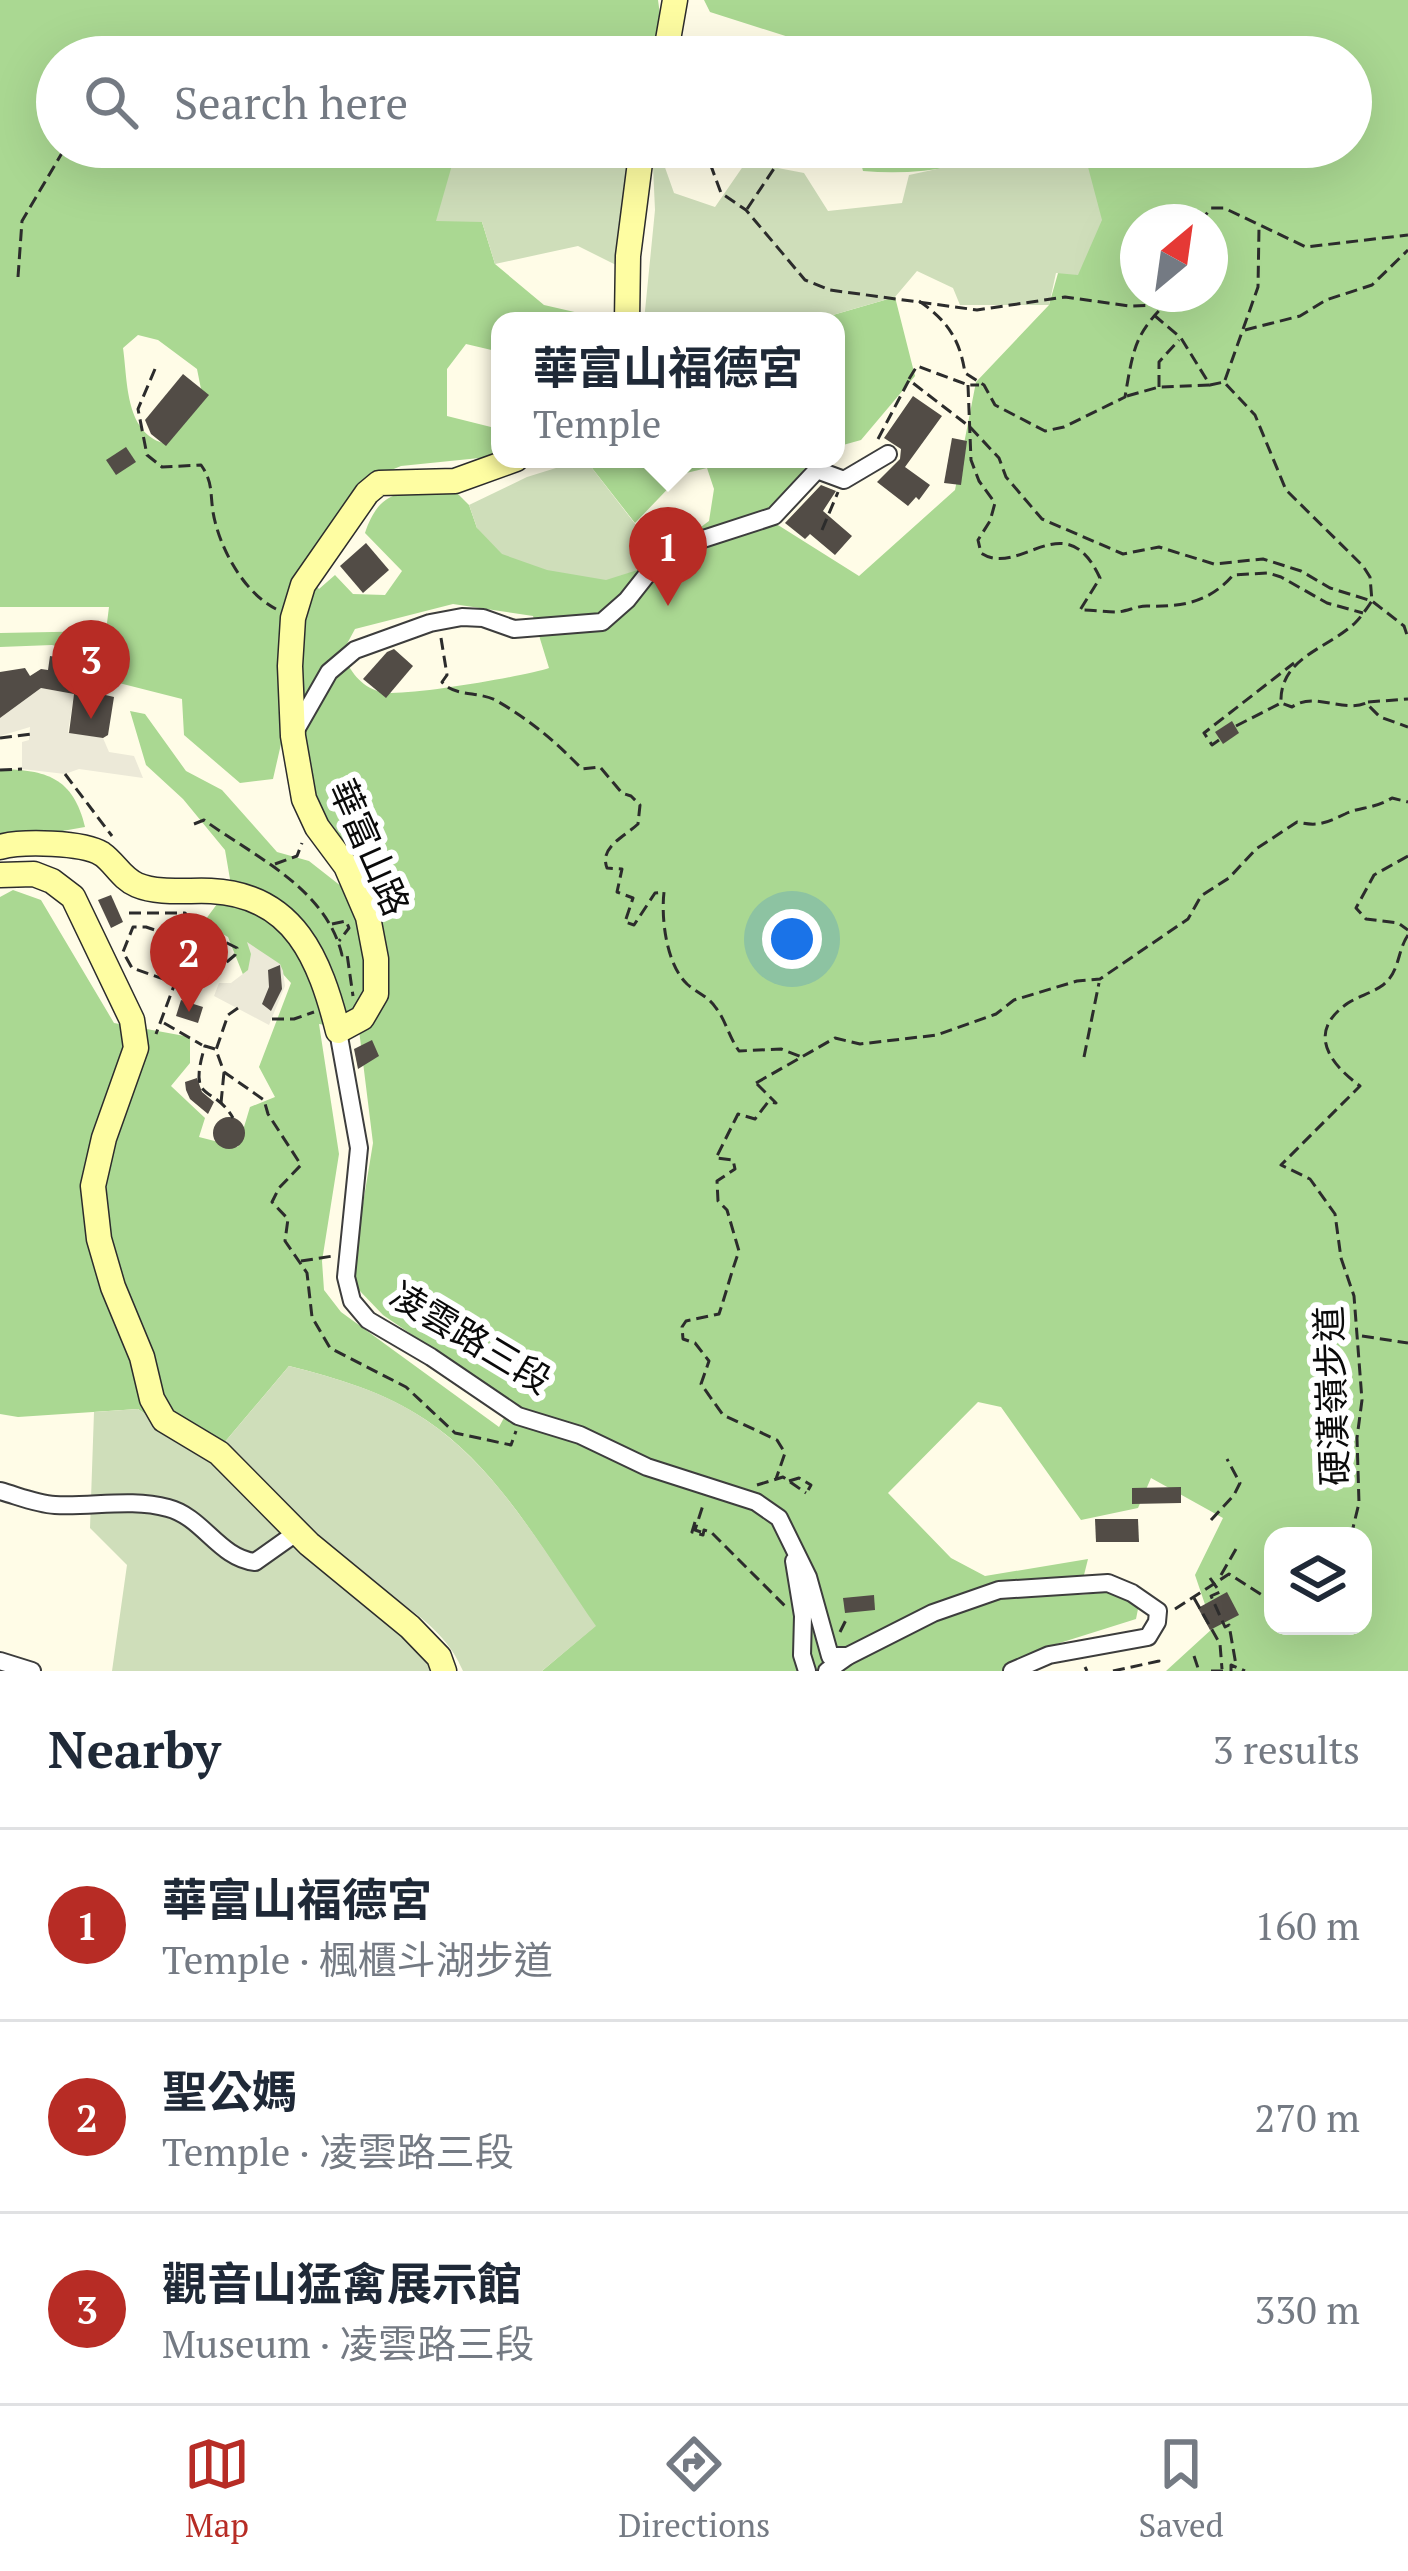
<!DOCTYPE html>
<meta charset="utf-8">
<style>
:root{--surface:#fff;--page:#f2f2f3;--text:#1f2937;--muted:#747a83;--line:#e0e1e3;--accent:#b72c25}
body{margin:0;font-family:"PT Serif","Noto Sans TC",serif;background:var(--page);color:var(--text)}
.controls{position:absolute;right:36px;bottom:36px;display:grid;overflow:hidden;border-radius:24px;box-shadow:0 12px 48px #0002}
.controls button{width:108px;height:108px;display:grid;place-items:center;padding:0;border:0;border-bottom:3px solid var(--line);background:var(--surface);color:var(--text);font:60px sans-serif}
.compass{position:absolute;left:1120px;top:204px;width:108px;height:108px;border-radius:50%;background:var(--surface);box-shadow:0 12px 48px #0002;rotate:29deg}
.you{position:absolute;left:792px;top:939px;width:42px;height:42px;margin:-30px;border:9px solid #fff;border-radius:50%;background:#1a73e8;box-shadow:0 0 0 18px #1a73e833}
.badge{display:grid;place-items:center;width:78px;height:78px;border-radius:50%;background:var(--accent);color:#fff;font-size:39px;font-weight:700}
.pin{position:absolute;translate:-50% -99px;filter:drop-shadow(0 3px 6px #0008)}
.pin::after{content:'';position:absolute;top:63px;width:42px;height:36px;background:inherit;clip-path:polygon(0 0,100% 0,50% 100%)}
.popup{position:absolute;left:491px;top:312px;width:354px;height:156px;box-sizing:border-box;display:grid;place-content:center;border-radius:24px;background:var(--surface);filter:drop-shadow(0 3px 9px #0005);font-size:39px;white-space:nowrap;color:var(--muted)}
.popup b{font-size:45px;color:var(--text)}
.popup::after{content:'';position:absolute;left:50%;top:100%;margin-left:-24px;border:24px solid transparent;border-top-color:var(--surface)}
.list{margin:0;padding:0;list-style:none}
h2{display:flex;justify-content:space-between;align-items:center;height:156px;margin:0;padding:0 48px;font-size:51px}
h2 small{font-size:39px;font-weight:400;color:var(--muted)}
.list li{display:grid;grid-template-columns:78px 1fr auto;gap:36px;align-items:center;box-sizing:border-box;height:192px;padding:0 48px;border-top:3px solid var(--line)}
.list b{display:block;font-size:45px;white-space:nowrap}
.list p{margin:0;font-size:39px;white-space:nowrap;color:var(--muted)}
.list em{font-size:39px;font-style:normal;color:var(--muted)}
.icon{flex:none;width:66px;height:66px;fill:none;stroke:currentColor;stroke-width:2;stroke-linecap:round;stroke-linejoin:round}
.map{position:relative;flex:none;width:1408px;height:1671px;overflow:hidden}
.search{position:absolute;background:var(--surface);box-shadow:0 12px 48px #0002;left:36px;right:36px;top:36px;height:132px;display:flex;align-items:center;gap:30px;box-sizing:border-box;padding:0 42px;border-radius:66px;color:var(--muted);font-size:45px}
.sheet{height:732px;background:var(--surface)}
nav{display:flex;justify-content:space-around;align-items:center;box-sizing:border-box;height:168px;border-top:3px solid var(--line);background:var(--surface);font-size:33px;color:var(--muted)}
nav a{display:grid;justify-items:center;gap:6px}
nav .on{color:var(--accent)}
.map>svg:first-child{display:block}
.forest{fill:#aad892;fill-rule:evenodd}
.cemetery{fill:#cfdeba}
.plaza{fill:#ece9d8}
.building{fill:#524c46}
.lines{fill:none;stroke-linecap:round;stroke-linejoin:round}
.street-casing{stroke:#3d3d3d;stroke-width:20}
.secondary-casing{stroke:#2c2c2c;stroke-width:27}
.path{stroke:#2c2c2c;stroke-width:3;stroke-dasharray:12 6;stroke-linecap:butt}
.street{stroke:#fff;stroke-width:16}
.secondary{stroke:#fefda2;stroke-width:24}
.labels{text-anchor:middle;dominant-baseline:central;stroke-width:12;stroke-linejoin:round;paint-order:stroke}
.street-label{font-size:36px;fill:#0a0a0a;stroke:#fff}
</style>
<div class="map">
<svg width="1408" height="1671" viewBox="0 0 1408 1671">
<rect width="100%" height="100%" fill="#fffce7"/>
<!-- forest -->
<g class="forest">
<path d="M0,0h658l3,22 -9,35h-595v90h375l20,18 30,57 13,42 49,41 61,14 -105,2v31l-34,-8 -19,25v47l44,11 8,29 -98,10 -34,14 -62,93 14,16 16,-14 18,19 32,1 17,-24 -37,-38c16,-50 46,-41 91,-41l13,13 8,23 170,39 62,-46 5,-32 -7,-21 -25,6 -47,49 -50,-64h226l-41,61 89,56 96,-86 21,-108 73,-77 39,-138 -49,-20h312v-90h-534l3,-10 -110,-35 -6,-12h704v1671h-242l47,-43 -18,-53 28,-57 -72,-40 -13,30 -57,12 -80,-113 -23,-5 -90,91 63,65 34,18 103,-17 -9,36 63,-6 -6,30 -89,28 -19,24h-486l53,-45c-50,-71 -95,-157 -169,-206 -41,-28 -90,-42 -137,-54l-65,77 -22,11 -64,-45 -120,8 -18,-3v-517l13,-7 28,10 73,123 76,14v26l-19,23 34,32 -6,19 39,10 12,-40 25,-10 -16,-30 32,-84 -9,-10 -38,4 -16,-40 -25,-14 28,-38 -6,-35 -42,-51 -37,-34 -16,-54 15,3 41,57 36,19 55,62 32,9 51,40 8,-18 -55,-83 -32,-137v81l-8,35 -33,4 -56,-48 -2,-36 -63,-16 -18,-25 -49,-13 -52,2v-14l106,-2 3,-24h-109zM1138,222h72v72h-72zM138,335l20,5 39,29 4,20 -34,55c-42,-9 -39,-61 -44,-96zM453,604l80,12 16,52c-23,8 -149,30 -169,24 -21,-7 -29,-20 -38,-39l13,-24zM319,1024l40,6 14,113 -20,121 4,24 26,27 129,88 -13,24 -158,-115 -17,-22 -2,-29 17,-107zM1273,1536h90v90h-90z"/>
<path d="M857,147h160c-51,20 -100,29 -154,24z"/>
<polygon points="895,297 915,376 861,440 836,447 836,321 812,321"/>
<path d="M0,769c46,1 73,8 85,58l-85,15z"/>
</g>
<!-- cemetery -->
<g class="cemetery">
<polygon points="432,147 636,147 616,265 578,246 495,264 482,222 436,221 452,165"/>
<polygon points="1017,147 1039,147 1088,167 1102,220 1078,275 1056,273 1049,305 960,305 953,288 917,271 895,297 812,321 644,321 655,210 653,166 662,159 674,193 715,207 746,162 804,173 828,211 902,203 909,175 988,158"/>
<polygon points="585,459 649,542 647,567 606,580 547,570 502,554 477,528 469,505 527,477"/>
<path d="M289,1366c47,12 97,26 137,54 74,50 120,135 170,206l-54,45h-79c-22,-55 -90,-82 -134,-117 -39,-31 -71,-75 -105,-111z"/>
<polygon points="138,1409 202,1454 334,1580 426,1644 432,1671 112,1671 127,1565 90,1528 94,1412"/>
</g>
<!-- plaza -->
<g class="plaza">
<polygon points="41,688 74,694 68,732 103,738 109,752 134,756 143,778 79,769 65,774 22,769 22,742 29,740 30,727 0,736 0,718"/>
<polygon points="247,942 280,964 283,971 285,986 269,1025 214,996 219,983 231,983 248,970 251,954"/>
</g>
<!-- building -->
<g class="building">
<polygon points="183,374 209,395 166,446 151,434 145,420"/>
<polygon points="913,396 942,416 905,467 930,485 919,500 916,497 908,506 877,482 900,459 901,449 884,438"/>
<polygon points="952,438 967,441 961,485 944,483"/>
<polygon points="126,447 136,462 116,475 106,460"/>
<polygon points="821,485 836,491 823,511 852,536 835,555 810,534 805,539 785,523"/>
<polygon points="686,516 694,529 657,547 652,538"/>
<polygon points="366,543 389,570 363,593 340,566"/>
<polygon points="394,649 413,666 386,698 363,679 387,652"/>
<polygon points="50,656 102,665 97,693 114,697 108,735 103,738 69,733 74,694 41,688 0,718 0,672 25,668 30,676 41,669 48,670"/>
<polygon points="1232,721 1239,733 1223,744 1215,732"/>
<polygon points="111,895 123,922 111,928 98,900"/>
<polygon points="280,965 282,989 271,1011 262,1004 269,987 268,970"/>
<polygon points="181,1000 203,1007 198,1023 176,1016"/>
<polygon points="372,1040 379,1056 358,1069 354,1049"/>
<polygon points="197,1078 202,1092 214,1102 208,1114 190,1099 186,1090 185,1082"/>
<circle cx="229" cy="1133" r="16"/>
<polygon points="1181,1487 1181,1503 1132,1504 1132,1488"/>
<polygon points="1095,1519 1138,1519 1139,1542 1096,1542"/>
<polygon points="1227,1592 1239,1615 1210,1630 1198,1608"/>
<polygon points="874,1595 875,1610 845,1613 843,1598"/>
</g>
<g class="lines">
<!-- street casing -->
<g class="street-casing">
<g id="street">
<polyline points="293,735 329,672 355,650 430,623 462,617 483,618 514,629 602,622 627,600 657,562 697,541 774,516 817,470 844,480 888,454"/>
<polyline points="338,1031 359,1148 346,1277 352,1301 368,1320 431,1357 518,1416 580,1435 647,1467 756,1502 779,1518 808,1577 830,1656 848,1656"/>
<path d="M0,1491c18,5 37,13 55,14 38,2 76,-7 113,3 35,9 51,50 87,54l41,-29"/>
<polyline points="794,1561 803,1616 802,1655 807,1671"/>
<polyline points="0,1661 32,1671"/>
<polyline points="827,1671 848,1656 933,1613 999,1590 1108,1583 1132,1593 1158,1611 1157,1622 1148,1637 1049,1655 1012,1671"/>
</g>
</g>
<!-- secondary casing -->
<g class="secondary-casing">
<g id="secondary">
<polyline points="665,57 675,0"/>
<polyline points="627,321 628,256 642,147"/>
<path d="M0,847c22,-6 83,-5 102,7 13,9 19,24 35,31 21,9 51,5 74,6 84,4 109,69 127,140l24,-13 14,-24v-35l-8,-42 -22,-51 -29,-39 -13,-28 -11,-63 -3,-70 3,-48 10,-33 64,-92 12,-10 76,-2 61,-22"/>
<polyline points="0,875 34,874 52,881 73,897 132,1020 136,1048 104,1138 93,1186 99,1239 113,1287 142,1357 152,1399 164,1420 219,1453 309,1544 410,1627 439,1657 444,1671"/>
</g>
</g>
<!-- path -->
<g class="path">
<polyline points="704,147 721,193 746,210 805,280 830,290 977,310 1065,297 1129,306 1164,305"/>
<polyline points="747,209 775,167 794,147"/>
<polyline points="1200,222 1211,208 1224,208 1306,247 1408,235"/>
<polyline points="18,277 22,221 62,153"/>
<path d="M919,301c29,20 41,39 46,72l19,12 11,20 50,26 19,-4 61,-30c9,-53 10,-65 51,-103"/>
<path d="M1154,315l27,23 29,47 14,-3 31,33 31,75 77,76 7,11 2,24c-5,7 -11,16 -17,22 -28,26 -76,35 -74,80l11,4c23,-16 49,6 74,-4l14,14 28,10"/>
<polyline points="1245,330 1300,316 1326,300 1372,285 1408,250"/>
<path d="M155,369l-17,40 9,46 15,12 39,-2c12,17 9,27 12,47 6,35 30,80 63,97"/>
<polyline points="909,379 917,366 968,385 979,385"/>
<polyline points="1225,380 1258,287 1259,228"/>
<path d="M968,385l3,75 8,21 16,22 -5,18 -12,19 3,13c39,26 84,-51 119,25l-20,32c12,0 26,2 38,2 10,-1 19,-6 29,-6 34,1 62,-3 86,-31l35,-2 13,4 46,26 36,10"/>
<polyline points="1159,387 1159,362 1179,340"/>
<polyline points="1127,396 1159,387 1210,385"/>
<polyline points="878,439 909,380 970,427 999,458 1006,477 1042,519 1123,554 1159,547 1214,564 1263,559 1301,571 1330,588 1372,601 1404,626 1408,638"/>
<polyline points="822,530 838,492"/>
<path d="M441,638l6,37 -5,7c12,15 38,9 55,19 33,19 59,41 85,68l18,-2 22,26 9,3 9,9 -2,19c-14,13 -39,23 -31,44l15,1 -5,23 16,6 -8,24 9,3 21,-32 9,-1c-3,26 2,72 23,92 10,9 21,12 29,24 10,13 13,29 23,43l42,-2 21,8"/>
<polyline points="1368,702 1408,699"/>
<polyline points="1236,726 1279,704"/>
<polyline points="0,738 32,734"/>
<polyline points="1219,740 1212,745 1204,733 1294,663"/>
<polyline points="0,770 22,769"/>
<polyline points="65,774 112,836"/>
<path d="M194,824l10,-4c51,37 122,68 138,135l5,-1 6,42"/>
<polyline points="1408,856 1374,875 1356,908 1366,919 1398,923 1408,930"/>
<polyline points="275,864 297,856 302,843"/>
<polyline points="129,913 185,913 199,929 237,948 235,955 221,967 225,954 146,927 133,927 123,952 132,968 175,983 156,1034"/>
<polyline points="332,924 346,921 349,928 339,941"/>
<polyline points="238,1008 228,1015 216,1050 224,1072 264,1100 268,1114 301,1165 279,1188 272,1202 288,1219 285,1241 307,1273 312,1317 330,1348 406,1387 455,1433 511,1445 516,1431"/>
<polyline points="272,1019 294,1019 314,1012"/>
<polyline points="164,1023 202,1045"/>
<path d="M215,1049l-10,-3c-18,59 8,37 28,72"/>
<polyline points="1084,1057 1099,983"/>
<path d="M756,1083l79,-45 25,6 77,-9 59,-21 18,-14 63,-19 23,-2 88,-60 13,-23 28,-18 27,-29 41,-27c21,5 29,1 48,-8 14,-7 29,-5 47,-16l16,4"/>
<path d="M757,1084l19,19 -8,-1 -13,17 -17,-5 -22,44 17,2 2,9 -18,12 1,20 9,9 12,41c-8,22 -12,39 -20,63l-33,7 -4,6 1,12 12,4 14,18 -8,23 22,31 54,25 8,13 -9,26"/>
<polyline points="221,1103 224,1072"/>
<polyline points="301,1261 333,1256"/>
<polyline points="1362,1336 1408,1343"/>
<polyline points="789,1481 799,1478 811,1485 807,1492"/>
<polyline points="757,1485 783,1477 806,1493"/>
<polyline points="1211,1520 1234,1495 1240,1483 1227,1459"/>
<polyline points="695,1522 692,1532 703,1535 704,1530 711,1532 786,1607"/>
<polyline points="701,1532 695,1530 704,1502"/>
<path d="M1351,1536l8,-33 -2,-65 5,-38 -8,-104 -13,-38 -6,-44 -25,-35 -29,-14 79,-79c-31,-23 -54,-54 -12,-83 11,-7 24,-10 35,-18 17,-13 14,-34 25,-50"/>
<polyline points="1363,1566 1371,1576 1366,1599 1363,1599"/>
<polyline points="1221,1575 1236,1549"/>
<polyline points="1210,1578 1220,1592 1211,1596 1225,1627 1229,1625 1236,1665"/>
<polyline points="1194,1598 1220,1644 1222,1669"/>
<polyline points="1175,1609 1229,1574 1273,1602"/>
<polyline points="1303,1626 1304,1626"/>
<polyline points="840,1632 846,1620"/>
<polyline points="1194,1656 1199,1671"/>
<polyline points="1085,1667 1087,1671"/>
<polyline points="1113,1671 1159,1661 1156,1655"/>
<polyline points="1211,1671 1224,1671"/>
<polyline points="1231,1671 1231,1665 1245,1671"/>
</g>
<!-- street -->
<use href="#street" class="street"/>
<!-- secondary -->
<use href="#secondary" class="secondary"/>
</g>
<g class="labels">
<!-- street labels -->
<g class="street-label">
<text transform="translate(370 847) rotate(66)">華富山路</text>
<text transform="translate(471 1337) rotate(31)">凌雲路三段</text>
<text transform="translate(1331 1396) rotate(-92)">硬漢嶺步道</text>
</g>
</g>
</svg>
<div class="controls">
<button><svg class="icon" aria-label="layers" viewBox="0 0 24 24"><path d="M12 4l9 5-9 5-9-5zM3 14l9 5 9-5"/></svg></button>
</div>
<svg class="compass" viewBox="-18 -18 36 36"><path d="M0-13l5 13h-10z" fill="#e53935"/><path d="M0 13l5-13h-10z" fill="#747a83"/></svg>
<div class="you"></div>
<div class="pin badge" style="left:668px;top:606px">1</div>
<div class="popup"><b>華富山福德宮</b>Temple</div>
<div class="pin badge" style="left:189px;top:1012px">2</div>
<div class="pin badge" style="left:91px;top:719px">3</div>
<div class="search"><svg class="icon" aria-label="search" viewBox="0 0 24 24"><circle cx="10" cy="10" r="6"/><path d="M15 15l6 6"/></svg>Search here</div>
</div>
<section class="sheet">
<h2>Nearby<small>3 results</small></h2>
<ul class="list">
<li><span class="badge">1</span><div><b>華富山福德宮</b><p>Temple · 楓櫃斗湖步道</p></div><em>160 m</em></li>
<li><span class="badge">2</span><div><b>聖公媽</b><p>Temple · 凌雲路三段</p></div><em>270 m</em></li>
<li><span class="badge">3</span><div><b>觀音山猛禽展示館</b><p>Museum · 凌雲路三段</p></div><em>330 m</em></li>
</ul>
</section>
<nav>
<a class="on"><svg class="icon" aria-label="map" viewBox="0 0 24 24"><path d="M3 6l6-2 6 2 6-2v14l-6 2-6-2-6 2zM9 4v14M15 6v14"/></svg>Map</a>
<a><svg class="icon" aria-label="directions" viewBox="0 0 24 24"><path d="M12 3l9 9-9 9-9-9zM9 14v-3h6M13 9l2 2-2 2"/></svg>Directions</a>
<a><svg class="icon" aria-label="saved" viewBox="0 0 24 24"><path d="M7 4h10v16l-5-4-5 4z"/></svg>Saved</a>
</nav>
